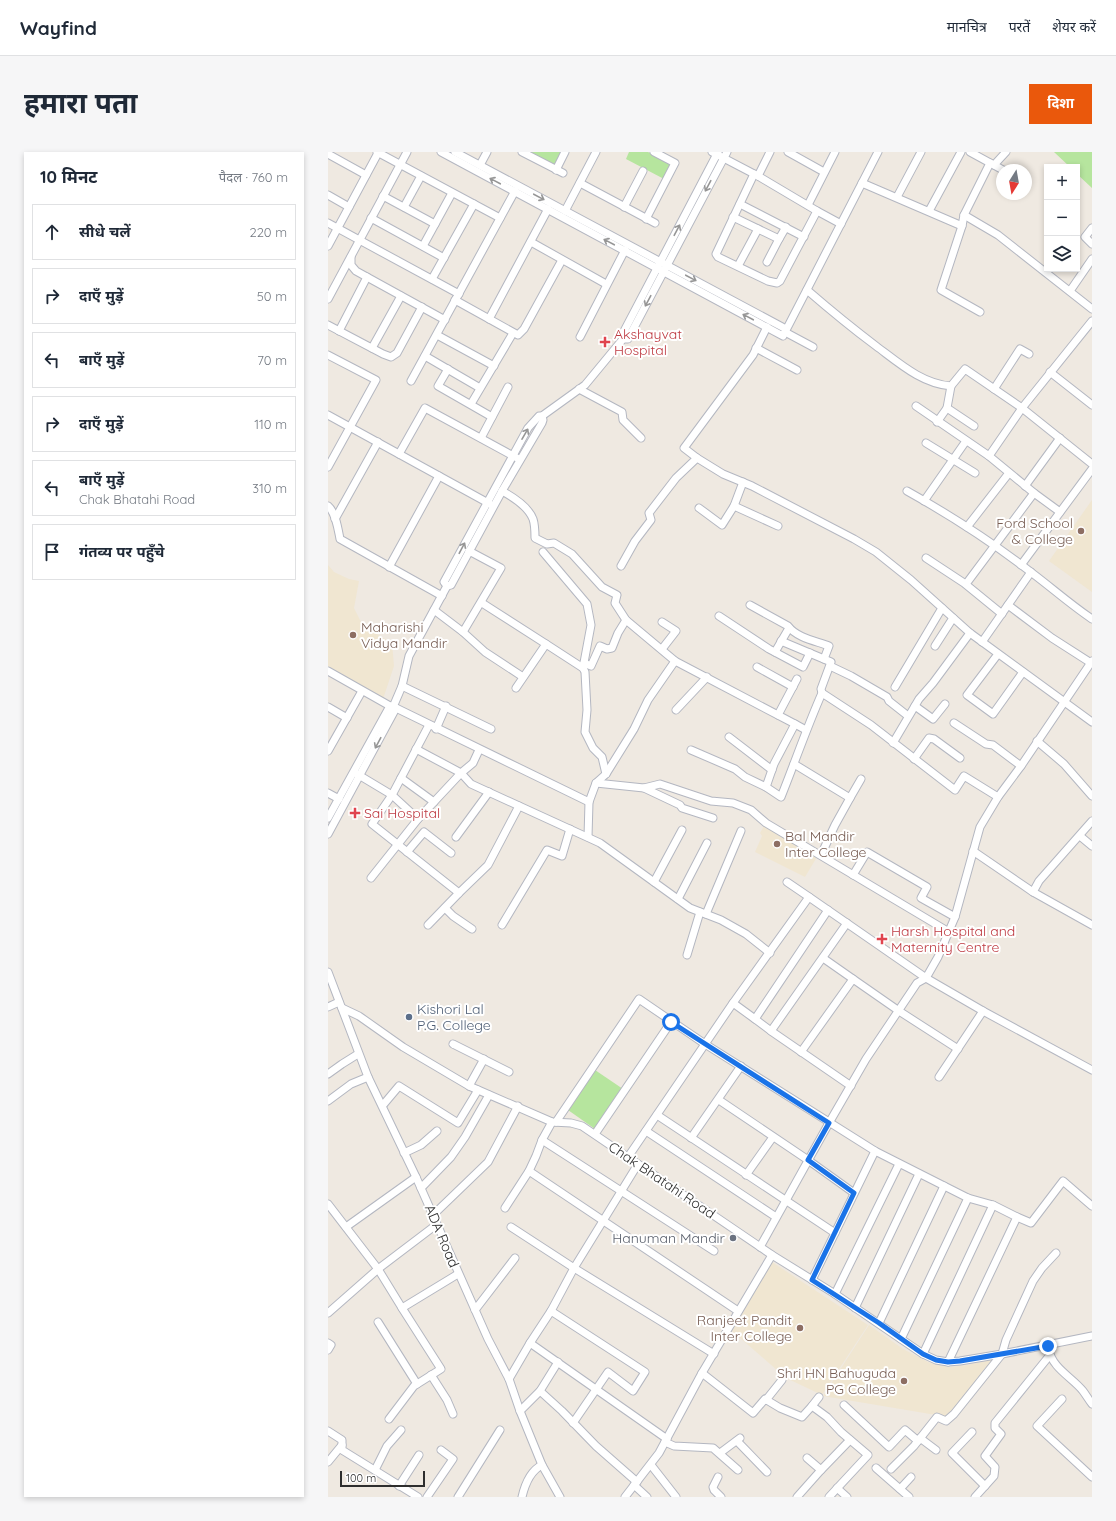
<!DOCTYPE html>
<html lang="hi">
<meta charset="utf-8">
<style>
:root{--surface:#fff;--page:#f6f6f7;--text:#1f2937;--muted:#747a83;--line:#e0e1e3;--accent:#ea580c}
body{margin:0;font-family:Quicksand,"Noto Sans Devanagari",sans-serif;background:var(--page);color:var(--text)}
.controls{position:absolute;right:12px;top:12px;display:grid;overflow:hidden;border-radius:0px;box-shadow:0 2px 6px #0003}
.controls button{width:36px;height:36px;display:grid;place-items:center;padding:0;border:0;border-bottom:1px solid var(--line);background:var(--surface);color:var(--text);font:20px sans-serif}
.compass{position:absolute;left:668px;top:12px;width:36px;height:36px;border-radius:50%;background:var(--surface);box-shadow:0 2px 6px #0003;rotate:191deg}
.scale{position:absolute;left:12px;bottom:10px;width:85px;box-sizing:border-box;padding-left:4px;border:2px solid #2e2e2e;border-top:0;font-size:11px;line-height:14px;white-space:nowrap;color:#2e2e2e;-webkit-text-stroke:3px #fff;paint-order:stroke}
.stop{position:absolute;width:12px;height:12px;margin:-9px;border:3px solid #1a73e8;border-radius:50%;background:#fff}
.stop.end{background:#1a73e8;border-color:#fff;box-shadow:0 1px 4px #0008}
.list{margin:0;padding:0;list-style:none}
h2{display:flex;justify-content:space-between;align-items:center;height:52px;margin:0;padding:0 16px;font-size:17px}
h2 small{font-size:13px;font-weight:400;color:var(--muted)}
.list li{display:grid;grid-template-columns:26px 1fr auto;gap:12px;align-items:center;box-sizing:border-box;height:56px;margin:0 8px 8px;padding:0 8px;border:1px solid var(--line);border-radius:0px}
.list b{display:block;font-size:15px;white-space:nowrap}
.list p{margin:0;font-size:13px;white-space:nowrap;color:var(--muted)}
.list em{font-size:13px;font-style:normal;color:var(--muted)}
.icon{flex:none;width:22px;height:22px;fill:none;stroke:currentColor;stroke-width:2;stroke-linecap:round;stroke-linejoin:round}
.map{position:relative;flex:none;width:764px;height:1345px;overflow:hidden;border-radius:0px}
header{display:flex;align-items:center;gap:24px;box-sizing:border-box;height:56px;padding:0 20px;background:var(--surface);border-bottom:1px solid var(--line)}
header strong{font-size:19px}
nav{display:flex;gap:22px;margin-inline-start:auto;font-size:14px}
.intro{display:flex;align-items:center;justify-content:space-between;box-sizing:border-box;height:96px;padding:0 24px}
h1{margin:0;font-size:28px}
.button{padding:10px 18px;border-radius:0px;background:var(--accent);color:#fff;font-size:14px;font-weight:700}
main{display:flex;gap:24px;padding:0 24px}
aside{flex:1;background:var(--surface);border-radius:0px;box-shadow:0 2px 6px #0003}
.map>svg:first-child{display:block}
.education{fill:#f0e6d1}
.green{fill:#b6e59e}
.lines{fill:none;stroke-linecap:round;stroke-linejoin:round}
.minor-casing{stroke:#b4b7c1;stroke-width:9}
.minor{stroke:#fff;stroke-width:7}
.oneway{stroke:#969696}
.route{stroke:#1a73e8;stroke-width:5}
.health-dot{fill:#e0444e;stroke:#fff;stroke-width:1.5}
.education-dot{fill:#8d6e63;stroke:#fff;stroke-width:1.5}
.service-dot{fill:#5c6f8a;stroke:#fff;stroke-width:1.5}
.worship-dot{fill:#6b7280;stroke:#fff;stroke-width:1.5}
.labels{text-anchor:middle;dominant-baseline:central;stroke-width:4;stroke-linejoin:round;paint-order:stroke}
.health-label{font-size:14px;fill:#be3a42;stroke:#fff;text-anchor:start}
.education-label{font-size:14px;fill:#785e54;stroke:#fff;text-anchor:end}
.service-label{font-size:14px;fill:#4e5e75;stroke:#fff;text-anchor:start}
.street-label{font-size:14px;fill:#2e2e2e;stroke:#fff}
.worship-label{font-size:14px;fill:#5b616d;stroke:#fff;text-anchor:end}
</style>
<header>
<strong>Wayfind</strong>
<nav><a>मानचित्र</a><a>परतें</a><a>शेयर करें</a></nav>
</header>
<div class="intro"><h1>हमारा पता</h1><a class="button">दिशा</a></div>
<main>
<aside>
<h2>10 मिनट<small>पैदल · 760 m</small></h2>
<ul class="list">
<li><svg class="icon" aria-label="ahead" viewBox="0 0 24 24"><path d="M12 20V5M6 11l6-6 6 6"/></svg><div><b>सीधे चलें</b></div><em>220 m</em></li>
<li><svg class="icon" aria-label="right" viewBox="0 0 24 24"><path d="M7 20v-9h11M14 6l5 5-5 5"/></svg><div><b>दाएँ मुड़ें</b></div><em>50 m</em></li>
<li><svg class="icon" aria-label="left" viewBox="0 0 24 24"><path d="M17 20v-9H6M10 6l-5 5 5 5"/></svg><div><b>बाएँ मुड़ें</b></div><em>70 m</em></li>
<li><svg class="icon" aria-label="right" viewBox="0 0 24 24"><path d="M7 20v-9h11M14 6l5 5-5 5"/></svg><div><b>दाएँ मुड़ें</b></div><em>110 m</em></li>
<li><svg class="icon" aria-label="left" viewBox="0 0 24 24"><path d="M17 20v-9H6M10 6l-5 5 5 5"/></svg><div><b>बाएँ मुड़ें</b><p>Chak Bhatahi Road</p></div><em>310 m</em></li>
<li><svg class="icon" aria-label="arrive" viewBox="0 0 24 24"><path d="M6 21V4h12l-3 4 3 4H6"/></svg><div><b>गंतव्य पर पहुँचे</b></div></li>
</ul>
</aside>
<div class="map">
<svg width="764" height="1345" viewBox="0 0 764 1345">
<rect width="100%" height="100%" fill="#efe9e1"/>
<!-- education -->
<g class="education">
<polygon points="764,348 764,440 721,409"/>
<polygon points="0,413 6,420 21,427 31,429 26,456 35,474 64,491 66,514 55,547 0,514"/>
<polygon points="436,674 489,705 477,725 427,700 434,684 432,681"/>
<polygon points="444,1110 540,1173 494,1243 458,1226 404,1179"/>
<polygon points="541,1173 575,1197 602,1211 622,1215 640,1213 666,1207 620,1265 495,1244"/>
</g>
<!-- green -->
<g class="green">
<polygon points="199,0 234,0 227,14"/>
<polygon points="301,0 320,0 344,13 336,27 298,7"/>
<polygon points="726,0 764,0 764,36 749,22 749,15 742,15"/>
<polygon points="267,918 295,937 267,977 240,958"/>
</g>
<g class="lines">
<!-- minor casing -->
<g class="minor-casing">
<g id="minor">
<polyline points="49,0 172,66"/>
<polyline points="113,0 455,184 550,0"/>
<polyline points="127,0 458,177"/>
<polyline points="194,0 235,21"/>
<polyline points="384,0 430,24 489,59 513,72"/>
<polyline points="460,0 496,20"/>
<polyline points="642,0 675,18"/>
<polyline points="0,2 38,23"/>
<polyline points="152,13 159,0"/>
<polyline points="666,13 678,0"/>
<polyline points="228,18 237,0"/>
<polyline points="426,22 388,102 390,105 440,129 449,131 452,129 489,59"/>
<polyline points="430,24 442,0"/>
<polyline points="252,31 327,71"/>
<polyline points="534,31 634,74"/>
<polyline points="0,43 21,55"/>
<polyline points="55,44 107,72"/>
<polyline points="569,45 593,0"/>
<polyline points="412,52 476,85"/>
<polyline points="480,53 507,0"/>
<polyline points="76,55 93,24"/>
<polyline points="296,55 315,19"/>
<polyline points="237,59 268,0"/>
<polyline points="601,59 633,0"/>
<polyline points="636,63 670,83 764,157"/>
<polyline points="405,65 451,87 458,75"/>
<polyline points="43,66 116,106"/>
<polyline points="318,67 347,11 326,0"/>
<polyline points="0,71 131,142"/>
<polyline points="764,76 757,85 764,92"/>
<polyline points="203,90 278,132"/>
<polyline points="0,94 50,1"/>
<polyline points="95,94 124,41"/>
<polyline points="23,105 23,113 28,119 117,168"/>
<polyline points="439,110 451,87"/>
<polyline points="410,114 430,77"/>
<polyline points="104,127 146,52"/>
<path d="M479,138c22,19 45,38 69,56 23,17 46,38 75,40l14,-17 57,39 70,56"/>
<polyline points="742,139 764,107"/>
<polyline points="0,147 79,0"/>
<polyline points="127,148 190,183 196,177 234,108"/>
<polyline points="652,160 613,138 634,74 636,63 662,11"/>
<polyline points="161,167 220,57"/>
<polyline points="0,173 55,202 63,205 69,201 94,155"/>
<polyline points="439,175 425,203 356,296 369,306 395,322 424,334 526,387 548,400 583,428 642,481 764,570"/>
<polyline points="11,179 39,125"/>
<polyline points="457,180 485,195"/>
<polyline points="109,183 166,214"/>
<polyline points="252,185 297,98"/>
<polyline points="295,187 294,183 390,0"/>
<polyline points="44,196 73,144"/>
<polyline points="428,196 469,218"/>
<polyline points="0,203 48,228 0,315"/>
<polyline points="97,204 152,236"/>
<polyline points="120,217 110,234 164,265"/>
<polyline points="722,220 764,253"/>
<polyline points="83,229 187,39"/>
<polyline points="623,234 619,256 646,274"/>
<polyline points="251,237 294,260 295,268 313,286"/>
<polyline points="666,237 692,197 701,202"/>
<polyline points="143,252 185,181"/>
<polyline points="588,254 661,304 706,341 638,432"/>
<polyline points="0,263 162,352"/>
<polyline points="609,270 619,256"/>
<polyline points="153,286 180,235"/>
<polyline points="598,291 647,321"/>
<polyline points="71,302 97,256 189,306"/>
<polyline points="661,304 694,256 764,169"/>
<polyline points="697,334 732,286"/>
<path d="M174,339c11,6 26,15 31,28 2,6 2,13 2,19l12,6 7,-1 18,11 30,33 15,8 -2,8 11,17 49,41 120,63"/>
<path d="M579,339c43,24 85,51 125,82 20,15 39,32 60,46"/>
<polyline points="706,341 732,360"/>
<polyline points="596,349 638,289"/>
<path d="M0,354c8,7 10,23 12,33l102,57"/>
<polyline points="406,354 450,374"/>
<polyline points="371,356 394,373 406,354 415,330"/>
<polyline points="7,367 50,290"/>
<polyline points="639,375 681,321"/>
<polyline points="215,400 259,452 263,473 255,516"/>
<polyline points="598,406 636,431 674,462"/>
<polyline points="693,413 764,317"/>
<polyline points="293,414 307,389 323,368 321,361 348,326 369,306"/>
<polyline points="61,415 111,324"/>
<polyline points="119,434 116,430 200,276 211,264 214,264 257,233 295,187 300,187 399,0"/>
<polyline points="119,434 123,433 174,339 214,271 215,268 214,264"/>
<polyline points="154,451 218,492 188,536"/>
<path d="M422,453l38,21c9,12 28,15 41,20l-5,13"/>
<polyline points="680,453 724,486 763,511"/>
<polyline points="106,458 135,480 157,500 195,525"/>
<polyline points="391,464 441,497 475,515 482,501"/>
<polyline points="135,480 173,416 141,399"/>
<polyline points="654,490 703,420"/>
<polyline points="218,492 255,516 257,520 259,558 257,580 265,596 274,605 278,622"/>
<polyline points="607,494 625,466"/>
<polyline points="334,497 348,479 334,470"/>
<polyline points="447,500 461,476"/>
<polyline points="670,502 639,543 665,562 695,520"/>
<polyline points="256,511 263,514 272,494 279,497 284,496 290,481 298,468"/>
<polyline points="502,514 523,524 559,545 561,549 580,564"/>
<polyline points="429,515 465,535"/>
<polyline points="0,519 62,554 68,556 261,650 268,631 278,622 306,577 320,548 347,509"/>
<polyline points="74,534 163,577"/>
<polyline points="567,535 614,456"/>
<polyline points="494,541 543,573 627,638 636,624 670,645"/>
<polyline points="587,554 605,567 617,552"/>
<polyline points="0,555 19,566"/>
<polyline points="65,555 74,534 81,504 119,434"/>
<polyline points="348,558 379,525"/>
<polyline points="450,563 469,527"/>
<polyline points="626,571 658,592 665,593 693,614"/>
<polyline points="101,573 64,643 44,672 131,741"/>
<polyline points="108,577 118,554"/>
<polyline points="401,585 444,618"/>
<polyline points="709,589 736,612 764,644"/>
<polyline points="565,591 591,547 605,531 642,481"/>
<polyline points="88,597 133,621 143,632 272,691 362,756 393,768 418,782 442,801"/>
<path d="M363,598l44,19 10,8 21,10 15,10c14,-35 26,-70 41,-104l-1,-4 10,-27 -50,-21"/>
<polyline points="0,599 34,539"/>
<polyline points="586,607 601,586 606,587 632,606"/>
<polyline points="466,612 522,646 507,673 493,703"/>
<polyline points="29,622 64,643 90,667"/>
<polyline points="73,626 106,650"/>
<polyline points="268,631 316,636 352,653 354,656 385,666"/>
<polyline points="438,635 446,612 467,572 478,578"/>
<polyline points="316,636 332,632 383,649 405,651 423,658 438,671 621,780"/>
<polyline points="0,641 11,647"/>
<polyline points="522,646 533,627"/>
<polyline points="0,666 62,554"/>
<polyline points="0,682 68,556"/>
<polyline points="752,684 764,694"/>
<polyline points="128,685 161,640"/>
<polyline points="260,685 261,650"/>
<polyline points="645,699 705,740 764,773"/>
<polyline points="79,700 96,680 123,701"/>
<polyline points="525,723 539,700 599,735 593,746 627,765"/>
<polyline points="43,726 90,667 133,621 145,611 151,598"/>
<polyline points="326,730 354,678"/>
<polyline points="459,730 481,745"/>
<polyline points="705,740 711,729 764,669"/>
<polyline points="350,747 379,691"/>
<polyline points="117,756 125,764 144,777"/>
<polyline points="378,762 413,679"/>
<polyline points="100,773 131,741 160,713 191,654"/>
<polyline points="174,773 219,698 234,704 242,677"/>
<polyline points="359,803 372,760"/>
<polyline points="495,806 525,827"/>
<polyline points="0,820 40,925 88,1025 160,1187 181,1227 192,1259 214,1313 232,1345"/>
<polyline points="405,851 427,867 500,758"/>
<polyline points="0,855 11,850"/>
<polyline points="14,856 31,864 75,895 141,934 224,970 243,971 254,974 444,1103 507,1142 595,1202 608,1208 620,1210 632,1209 674,1202 764,1184"/>
<polyline points="427,867 443,879 519,771"/>
<polyline points="443,879 523,934"/>
<polyline points="125,892 181,920"/>
<polyline points="473,900 525,827 571,859 630,897"/>
<polyline points="0,922 14,912 30,902"/>
<polyline points="611,925 655,859"/>
<polyline points="141,934 156,907"/>
<polyline points="391,948 480,1008 526,1041"/>
<polyline points="0,949 23,932 40,925"/>
<polyline points="55,953 71,934 130,971 150,938"/>
<polyline points="329,963 507,1081"/>
<polyline points="228,970 311,847 377,892 547,999"/>
<polyline points="318,979 448,1065"/>
<polyline points="267,982 343,870"/>
<polyline points="363,986 413,914"/>
<polyline points="214,988 386,1099"/>
<polyline points="76,1001 93,993 109,979"/>
<polyline points="300,1005 405,851 481,745 598,826 655,859 764,918"/>
<polyline points="201,1019 410,1159"/>
<polyline points="418,1023 445,985"/>
<polyline points="93,1036 123,1005 137,985 161,943"/>
<polyline points="0,1052 50,1117 74,1156 130,1122"/>
<polyline points="177,1056 201,1019 208,1004 214,988 224,970"/>
<polyline points="105,1063 160,1010 190,954"/>
<polyline points="689,1065 703,1071 735,1029 764,1054"/>
<polyline points="18,1075 88,1025"/>
<polyline points="183,1075 246,1116 386,1202"/>
<polyline points="432,1095 501,971 538,907 589,831 598,826 610,805 627,765 652,675 670,645 693,614 764,509"/>
<polyline points="484,1128 547,999 640,1046 665,1053 689,1065 620,1210"/>
<polyline points="507,1142 571,1012"/>
<polyline points="527,1156 591,1022"/>
<polyline points="147,1158 187,1106"/>
<polyline points="223,1159 317,1220 305,1239 280,1220 245,1271"/>
<polyline points="0,1161 50,1117 108,1073"/>
<polyline points="50,1170 89,1232"/>
<polyline points="551,1171 616,1034"/>
<polyline points="573,1187 640,1046"/>
<polyline points="0,1191 3,1193 0,1198"/>
<polyline points="202,1191 339,1287"/>
<path d="M721,1198c3,18 24,28 34,41 3,4 6,9 9,13"/>
<polyline points="595,1202 665,1053"/>
<polyline points="374,1221 425,1261 437,1247 452,1256 474,1265 484,1254 499,1265 513,1280 540,1303 501,1345"/>
<polyline points="103,1223 119,1248 125,1262"/>
<polyline points="181,1227 202,1191 223,1159 246,1116 310,1012"/>
<polyline points="212,1239 234,1259 268,1294 309,1330"/>
<polyline points="734,1247 709,1274 764,1325"/>
<polyline points="438,1248 454,1228"/>
<polyline points="516,1253 561,1295 577,1278 590,1289"/>
<polyline points="484,1254 491,1245"/>
<polyline points="192,1259 212,1239 230,1210"/>
<polyline points="61,1267 86,1234 113,1217 74,1156"/>
<polyline points="0,1279 14,1288 14,1298 90,1345"/>
<polyline points="644,1280 624,1301 657,1334"/>
<polyline points="592,1286 608,1298"/>
<polyline points="409,1289 439,1320"/>
<polyline points="337,1290 346,1294 385,1296 410,1318"/>
<polyline points="392,1301 412,1286"/>
<polyline points="479,1306 493,1318 522,1288"/>
<polyline points="0,1310 14,1293"/>
<polyline points="323,1313 348,1345"/>
<polyline points="548,1316 581,1345"/>
<polyline points="563,1317 586,1294 609,1265 618,1269 626,1262 674,1202 678,1188 705,1129 714,1116 728,1101"/>
<polyline points="47,1318 59,1294 73,1278"/>
<polyline points="390,1325 385,1335 386,1338 393,1345"/>
<polyline points="306,1333 319,1345"/>
<polyline points="71,1334 91,1303"/>
<polyline points="509,1336 519,1345"/>
<polyline points="572,1337 583,1325"/>
<polyline points="99,1345 125,1307 113,1298"/>
<polyline points="130,1345 172,1278"/>
<path d="M194,1345c3,-13 8,-26 20,-32"/>
<polyline points="297,1345 331,1301 374,1221 444,1103"/>
<polyline points="469,1345 493,1318"/>
<polyline points="647,1345 666,1324 667,1315 657,1304 673,1282 667,1276 667,1271 722,1203"/>
</g>
</g>
<!-- minor -->
<use href="#minor" class="minor"/>
</g>
<!-- one-way arrows -->
<defs><path id="oneway-shaft" d="M-6 0H5M1.5-3L5.5 0L1.5 3" fill="none" stroke-width="1.6" stroke-linecap="round" stroke-linejoin="round"/></defs>
<g class="oneway">
<use href="#oneway-shaft" transform="translate(167 29) rotate(-152)"/>
<use href="#oneway-shaft" transform="translate(380 34) rotate(118)"/>
<use href="#oneway-shaft" transform="translate(211 45) rotate(28)"/>
<use href="#oneway-shaft" transform="translate(349 78) rotate(-62)"/>
<use href="#oneway-shaft" transform="translate(281 90) rotate(-152)"/>
<use href="#oneway-shaft" transform="translate(363 126) rotate(28)"/>
<use href="#oneway-shaft" transform="translate(320 149) rotate(118)"/>
<use href="#oneway-shaft" transform="translate(420 165) rotate(-152)"/>
<use href="#oneway-shaft" transform="translate(197 282) rotate(-60)"/>
<use href="#oneway-shaft" transform="translate(134 396) rotate(-62)"/>
<use href="#oneway-shaft" transform="translate(50 591) rotate(118)"/>
</g>
<g class="lines">
<!-- route -->
<polyline class="route" points="343,870 501,971 480,1008 526,1041 484,1128 551,1171 595,1202 608,1208 620,1210 632,1209 720,1194"/>
</g>
<!-- markers -->
<g class="health-dot">
<path d="M275 184h4v4h4v4h-4v4h-4v-4h-4v-4h4z"/>
<path d="M25 655h4v4h4v4h-4v4h-4v-4h-4v-4h4z"/>
<path d="M552 781h4v4h4v4h-4v4h-4v-4h-4v-4h4z"/>
</g>
<g class="education-dot">
<circle cx="753" cy="379" r="4"/>
<circle cx="25" cy="483" r="4"/>
<circle cx="449" cy="692" r="4"/>
<circle cx="472" cy="1176" r="4"/>
<circle cx="576" cy="1229" r="4"/>
</g>
<circle class="service-dot" cx="81" cy="865" r="4"/>
<circle class="worship-dot" cx="405" cy="1086" r="4"/>
<g class="labels">
<!-- health labels -->
<g class="health-label">
<text x="286" y="182">Akshayvat<tspan x="286" dy="16">Hospital</tspan></text>
<text x="36" y="661">Sai Hospital</text>
<text x="563" y="779">Harsh Hospital and<tspan x="563" dy="16">Maternity Centre</tspan></text>
</g>
<!-- education labels -->
<g class="education-label">
<text x="745" y="371">Ford School<tspan x="745" dy="16">&amp; College</tspan></text>
<text x="33" y="475" text-anchor="start">Maharishi<tspan x="33" dy="16">Vidya Mandir</tspan></text>
<text x="457" y="684" text-anchor="start">Bal Mandir<tspan x="457" dy="16">Inter College</tspan></text>
<text x="464" y="1168">Ranjeet Pandit<tspan x="464" dy="16">Inter College</tspan></text>
<text x="568" y="1221">Shri HN Bahuguda<tspan x="568" dy="16">PG College</tspan></text>
</g>
<!-- service labels -->
<g class="service-label">
<text x="89" y="857">Kishori Lal<tspan x="89" dy="16">P.G. College</tspan></text>
</g>
<!-- street labels -->
<g class="street-label">
<text transform="translate(334 1028) rotate(34)">Chak Bhatahi Road</text>
<text transform="translate(114 1084) rotate(67)">ADA Road</text>
</g>
<!-- worship labels -->
<g class="worship-label">
<text x="397" y="1086">Hanuman Mandir</text>
</g>
</g>
</svg>
<div class="controls">
<button>+</button>
<button>−</button>
<button><svg class="icon" aria-label="layers" viewBox="0 0 24 24"><path d="M12 4l9 5-9 5-9-5zM3 14l9 5 9-5"/></svg></button>
</div>
<svg class="compass" viewBox="-18 -18 36 36"><path d="M0-13l5 13h-10z" fill="#e53935"/><path d="M0 13l5-13h-10z" fill="#747a83"/></svg>
<div class="scale">100 m</div>
<div class="stop" style="left:343px;top:870px"></div>
<div class="stop end" style="left:720px;top:1194px"></div>
</div>
</main>
